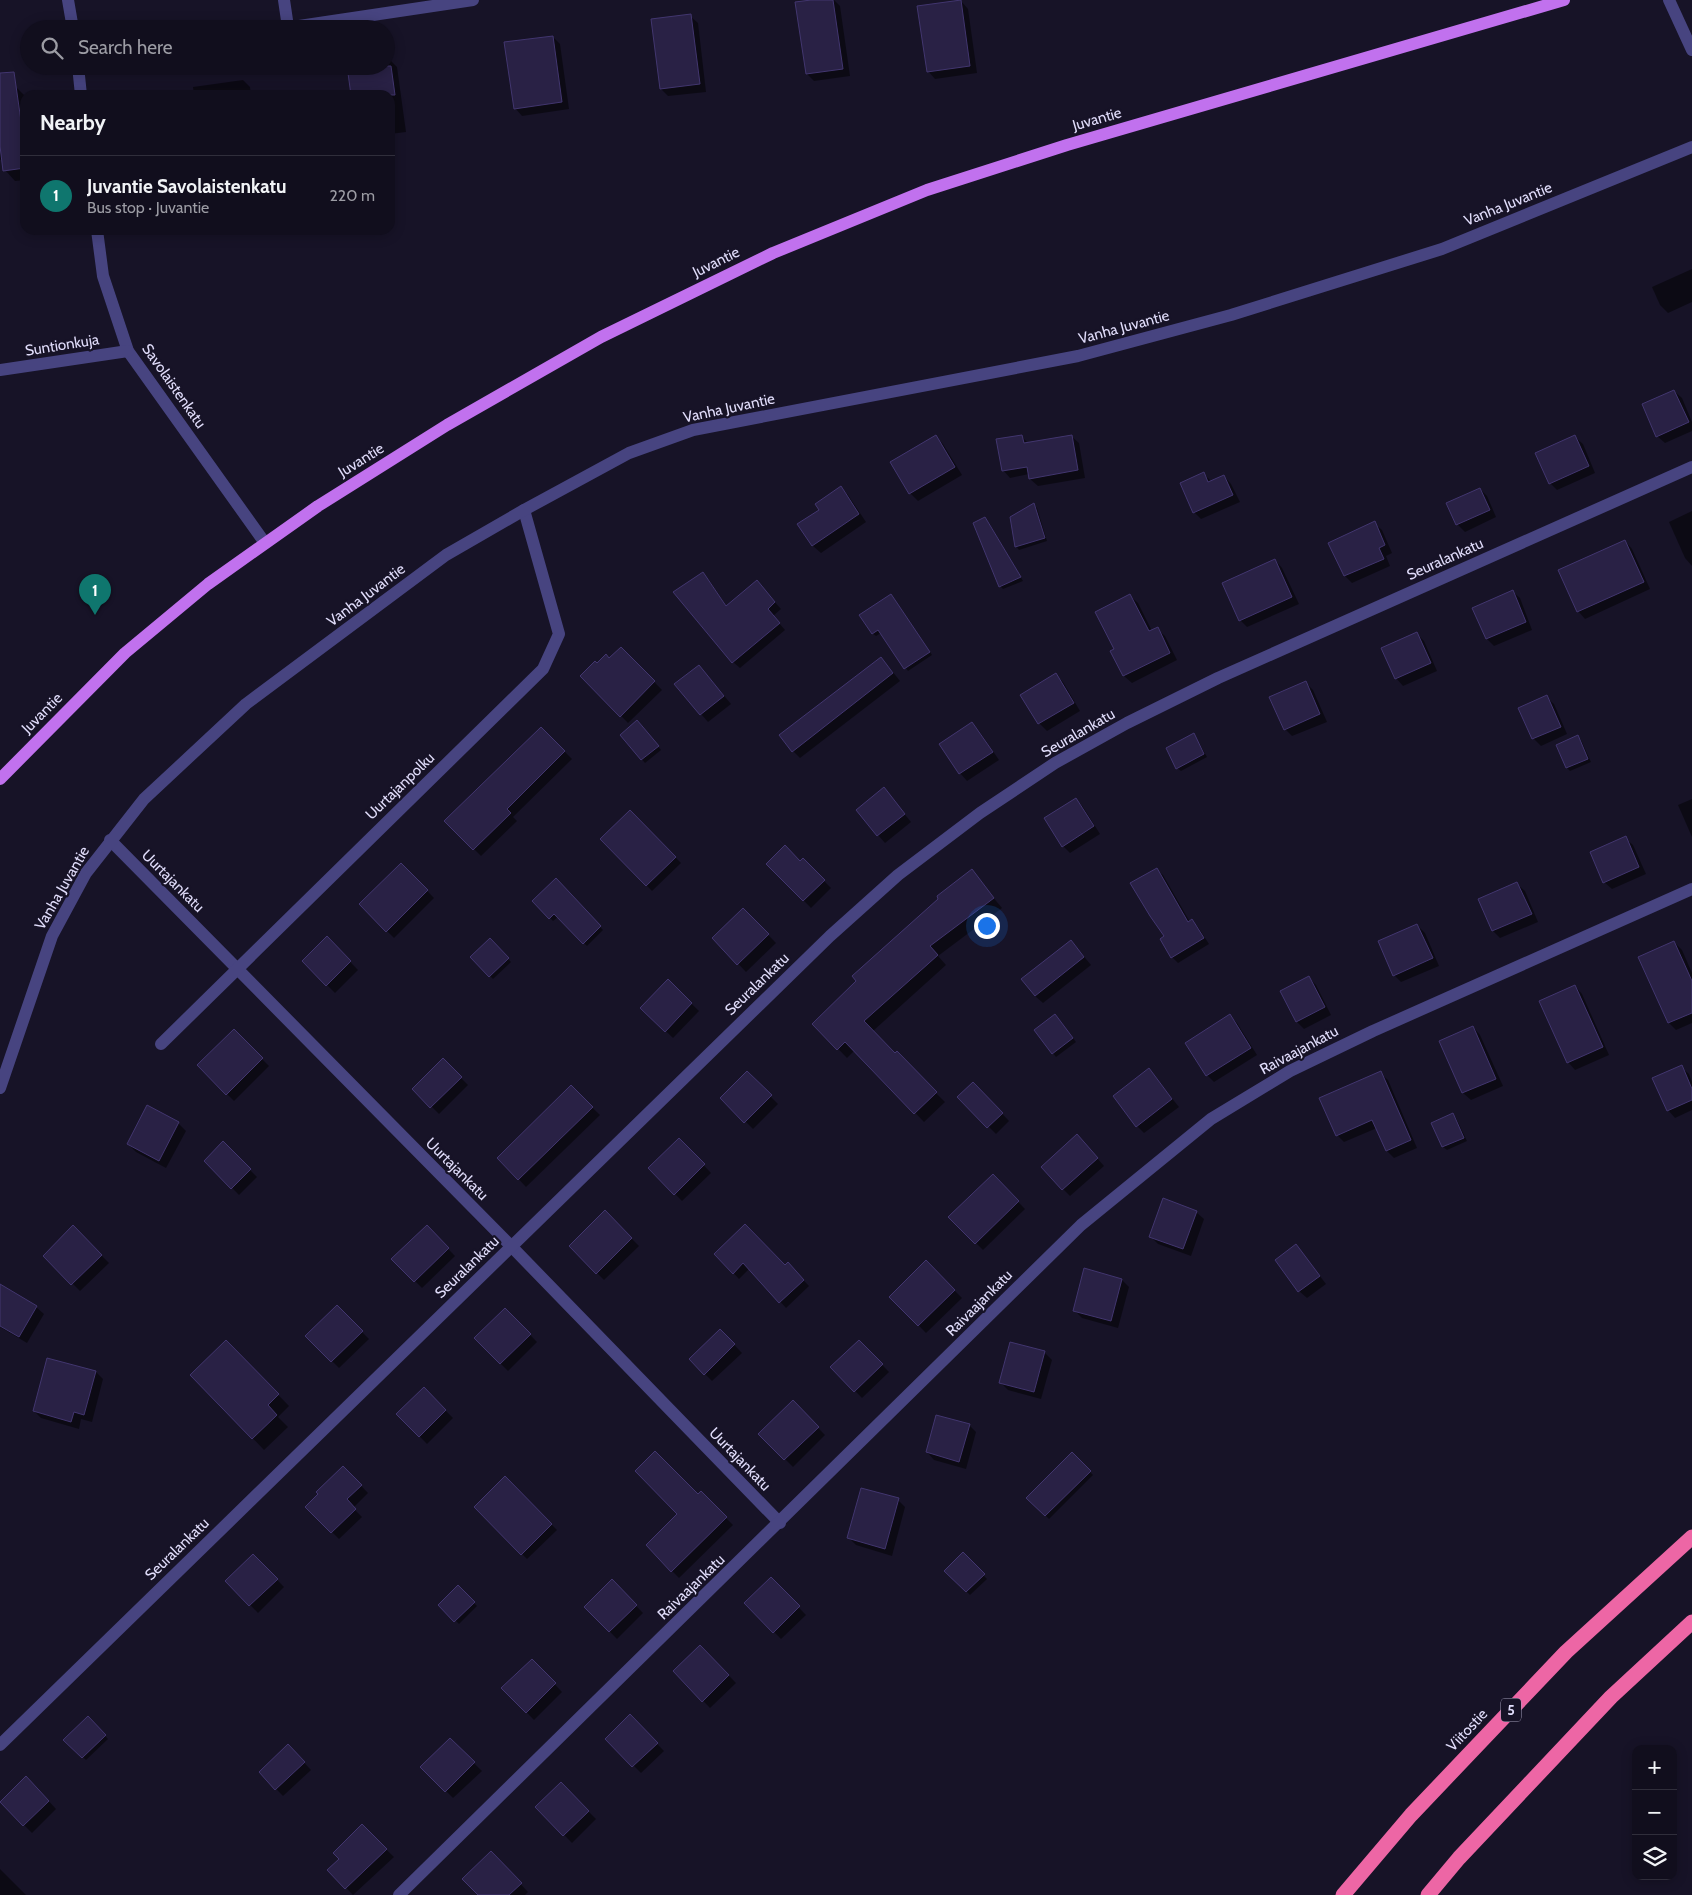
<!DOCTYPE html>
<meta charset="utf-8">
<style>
:root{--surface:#110e1d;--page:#1e1c2a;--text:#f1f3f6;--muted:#9c9ca4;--line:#302e3b;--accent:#0f766e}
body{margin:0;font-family:Cabin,sans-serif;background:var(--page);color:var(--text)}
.controls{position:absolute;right:15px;bottom:15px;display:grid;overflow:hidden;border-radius:10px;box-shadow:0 2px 12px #0003}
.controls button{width:45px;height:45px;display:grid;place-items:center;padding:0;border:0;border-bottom:1px solid var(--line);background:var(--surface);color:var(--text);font:25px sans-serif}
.you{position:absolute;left:986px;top:925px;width:18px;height:18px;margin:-12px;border:4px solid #fff;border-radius:50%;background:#1a73e8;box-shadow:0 0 0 8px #1a73e833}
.badge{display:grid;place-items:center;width:32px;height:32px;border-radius:50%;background:var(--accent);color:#fff;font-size:16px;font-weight:700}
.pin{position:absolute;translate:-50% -41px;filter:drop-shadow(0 1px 2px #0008)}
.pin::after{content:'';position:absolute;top:26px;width:18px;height:15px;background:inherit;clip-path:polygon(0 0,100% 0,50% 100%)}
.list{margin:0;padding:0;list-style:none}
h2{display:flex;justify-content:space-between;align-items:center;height:65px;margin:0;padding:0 20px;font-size:21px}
h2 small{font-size:16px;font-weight:400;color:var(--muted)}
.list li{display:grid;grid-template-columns:32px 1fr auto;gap:15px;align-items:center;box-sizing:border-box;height:80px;padding:0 20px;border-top:1px solid var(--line)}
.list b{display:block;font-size:19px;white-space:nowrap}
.list p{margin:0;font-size:16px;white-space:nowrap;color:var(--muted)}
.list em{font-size:16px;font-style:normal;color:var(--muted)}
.icon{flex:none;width:28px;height:28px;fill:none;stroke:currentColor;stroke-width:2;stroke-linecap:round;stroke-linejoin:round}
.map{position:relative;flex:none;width:1692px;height:1895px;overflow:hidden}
.search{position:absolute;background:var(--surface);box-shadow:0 2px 12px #0003;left:20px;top:20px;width:375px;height:55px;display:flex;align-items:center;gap:12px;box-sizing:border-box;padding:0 18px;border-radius:28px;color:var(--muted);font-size:19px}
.panel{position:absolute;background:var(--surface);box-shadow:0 2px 12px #0003;left:20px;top:90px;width:375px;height:145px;border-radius:15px}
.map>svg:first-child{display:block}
.shadow{fill:#0007}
.building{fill:#292145;stroke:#42366f}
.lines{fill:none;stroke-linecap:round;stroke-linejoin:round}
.minor{stroke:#474480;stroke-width:12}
.major{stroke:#c171ee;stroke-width:12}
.highway{stroke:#ed66a5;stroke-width:15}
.labels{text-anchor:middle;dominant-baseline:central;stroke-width:4.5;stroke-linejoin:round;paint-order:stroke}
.shield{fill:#171327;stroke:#a4a0bb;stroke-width:1}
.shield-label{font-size:14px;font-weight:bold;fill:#e1ddfb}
.street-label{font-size:15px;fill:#e1ddfb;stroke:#171327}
</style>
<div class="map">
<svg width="1692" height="1895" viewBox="0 0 1692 1895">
<rect width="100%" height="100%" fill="#171327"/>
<!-- shadow -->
<g class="shadow">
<polygon points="820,0 834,0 840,6 850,76 814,81 807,74"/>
<polygon points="961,1 968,9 977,73 935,79 928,71"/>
<polygon points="690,16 698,23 706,92 668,96 661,89"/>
<polygon points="553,37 560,44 569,109 522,116 515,108"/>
<polygon points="386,60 390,60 397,67 406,132 390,134 390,95 352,95 386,66"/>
<polygon points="243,80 250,87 251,95 194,95 193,87"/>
<polygon points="16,87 25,96 25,180 15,181 5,170 3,159 0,160 0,89"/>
<polygon points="1692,269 1692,302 1668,313 1660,305 1652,287"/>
<polygon points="1674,391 1682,398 1692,422 1692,431 1665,443 1657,436"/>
<polygon points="1021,436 1029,444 1071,436 1079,443 1085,478 1038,486 1030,479 1029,474 1010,478 1003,470"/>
<polygon points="936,437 943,444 962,475 918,501 910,493 892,462"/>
<polygon points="1575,437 1583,444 1595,473 1557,490 1550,483"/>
<polygon points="1203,473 1212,482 1224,476 1231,484 1240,502 1201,519 1194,512"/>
<polygon points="841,488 848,495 866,522 821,553 813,546 799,525 820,510"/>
<polygon points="1480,489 1487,496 1496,517 1465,532 1457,524"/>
<polygon points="1034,505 1037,508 1047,541 1019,550 1016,546"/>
<polygon points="1692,511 1692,566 1685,558 1669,522"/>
<polygon points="985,518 988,522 1023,581 1003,589 1000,586"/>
<polygon points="1374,523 1382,530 1392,553 1386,556 1390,566 1352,583 1345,576 1330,543"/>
<polygon points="1625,541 1632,549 1650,589 1585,619 1578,611"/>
<polygon points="1275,560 1282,568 1299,604 1247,627 1240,620"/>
<polygon points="702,574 709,580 727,607 763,589 781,609 773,616 785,630 740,668 733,662"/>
<polygon points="1512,591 1520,598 1532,630 1494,646 1487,639 1473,609"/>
<polygon points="1130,596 1138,603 1152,631 1157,629 1165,636 1177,660 1132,683 1124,676 1112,651 1115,650"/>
<polygon points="894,599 932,655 908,671 881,633 876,636 872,633"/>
<polygon points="1417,634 1424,641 1437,671 1403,686 1396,678"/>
<polygon points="621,648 662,690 628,723 582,676 597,664 609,660"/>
<polygon points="699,666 731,704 708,722 676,685"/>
<polygon points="888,666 900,681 800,758 793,751"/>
<polygon points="1056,675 1063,682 1080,711 1047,731 1039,723 1022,695"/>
<polygon points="1306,683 1313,690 1327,722 1292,736 1285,729"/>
<polygon points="1546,697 1554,704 1567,734 1541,746 1533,738 1520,708"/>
<polygon points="972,723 979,731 999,760 967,781 960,773"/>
<polygon points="641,725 661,750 645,763 622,735"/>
<polygon points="541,728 572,759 513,817 517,821 481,856 446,821"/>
<polygon points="1194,734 1207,757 1181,771 1177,768"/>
<polygon points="1578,736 1581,740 1591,762 1570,771 1567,768"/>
<polygon points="884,789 911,822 885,843 878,835"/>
<polygon points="1076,799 1083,807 1100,834 1070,853 1063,846"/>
<polygon points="1692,799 1692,837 1678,805"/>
<polygon points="630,812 681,863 652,891 602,839"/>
<polygon points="1625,838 1633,845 1646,874 1612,889 1604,882"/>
<polygon points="803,860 831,888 811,908 768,864 800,862"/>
<polygon points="401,864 434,898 394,938 360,904"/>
<polygon points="1157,870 1163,875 1190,922 1192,921 1198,927 1209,944 1178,963 1172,957 1161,939 1165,937"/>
<polygon points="971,871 1002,908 938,956 946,965 873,1031 945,1102 924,1122 855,1050 847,1058 814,1024"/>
<polygon points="556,880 603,930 587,946 558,917 553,921 534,901"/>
<polygon points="1517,884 1525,891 1538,922 1500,938 1493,931 1479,900"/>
<polygon points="743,909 776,943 746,972 714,938"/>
<polygon points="1417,925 1425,933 1439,966 1401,982 1394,975"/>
<polygon points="327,938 358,970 335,993 303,961"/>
<polygon points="490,939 511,962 493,979 472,957"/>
<polygon points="1071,941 1091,965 1043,1003 1035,996"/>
<polygon points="1674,942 1682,950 1692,973 1692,1023 1676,1030 1669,1023 1640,957"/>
<polygon points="1309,978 1316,985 1331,1015 1304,1029 1297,1022 1282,992"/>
<polygon points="668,981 699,1011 673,1038 642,1008"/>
<polygon points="1575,986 1582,994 1609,1055 1575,1070 1568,1062"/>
<polygon points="1230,1016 1237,1023 1257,1055 1214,1082 1207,1075"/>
<polygon points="1058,1019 1076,1042 1056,1057 1035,1030"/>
<polygon points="1473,1027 1480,1035 1503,1086 1471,1100 1463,1093 1441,1042"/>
<polygon points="234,1031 269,1066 234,1101 198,1065"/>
<polygon points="443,1060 468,1085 439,1114 414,1089"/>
<polygon points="1681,1067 1689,1074 1692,1082 1692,1110 1675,1118 1668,1110"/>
<polygon points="1149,1070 1179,1107 1144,1133 1137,1126"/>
<polygon points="747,1073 778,1104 753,1129 722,1098"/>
<polygon points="1380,1073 1388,1080 1417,1148 1394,1158 1387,1151 1377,1128 1344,1142 1337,1135"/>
<polygon points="973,1083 1009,1121 996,1134 959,1097"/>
<polygon points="571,1087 600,1115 526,1187 499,1158"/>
<polygon points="148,1107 178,1123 186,1131 166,1168 136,1152 128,1144"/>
<polygon points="1453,1115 1456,1118 1467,1141 1447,1150 1443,1147 1433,1124"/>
<polygon points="679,1139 711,1173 682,1201 650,1168"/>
<polygon points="223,1143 257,1177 239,1195 206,1161"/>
<polygon points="1084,1143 1104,1166 1070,1196 1063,1189"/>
<polygon points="993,1176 1025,1209 983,1250 950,1217"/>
<polygon points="605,1212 639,1246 604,1280 570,1246"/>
<polygon points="1196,1212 1204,1219 1191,1256 1158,1244 1150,1236"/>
<polygon points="73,1227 109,1263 80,1291 45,1256"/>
<polygon points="427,1227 455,1256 422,1288 393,1259"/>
<polygon points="1296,1245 1326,1284 1307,1298 1299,1291"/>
<polygon points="716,1254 785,1267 788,1264 809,1286 786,1308 750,1268 739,1279"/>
<polygon points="926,1262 962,1298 926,1333 891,1297"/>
<polygon points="1122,1280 1129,1287 1118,1328 1082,1318 1074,1310"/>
<polygon points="0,1285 36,1307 44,1314 27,1343 0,1327"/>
<polygon points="337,1307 369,1339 339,1368 307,1336"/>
<polygon points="505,1309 537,1342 508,1371 475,1338"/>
<polygon points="720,1330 742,1353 712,1381 690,1359"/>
<polygon points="226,1341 289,1406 278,1417 288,1427 264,1450 192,1375"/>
<polygon points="859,1341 889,1372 862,1398 832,1367"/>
<polygon points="1044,1352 1052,1360 1041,1399 1008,1390 1000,1382"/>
<polygon points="48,1359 96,1372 103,1379 92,1422 81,1419 79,1429 41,1418 34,1411"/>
<polygon points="424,1389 453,1418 427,1444 398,1414"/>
<polygon points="793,1402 825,1435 793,1467 760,1434"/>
<polygon points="969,1425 976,1432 966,1469 934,1460 927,1452"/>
<polygon points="1072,1454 1093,1475 1049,1519 1028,1498"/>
<polygon points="343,1467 368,1493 353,1508 362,1517 339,1539 307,1507"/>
<polygon points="505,1478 557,1530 527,1559 476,1507"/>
<polygon points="701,1493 733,1525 679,1578 647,1545"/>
<polygon points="898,1500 905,1507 892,1556 856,1545 849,1538"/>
<polygon points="963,1554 987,1579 970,1595 946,1571"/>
<polygon points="253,1555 284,1587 258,1613 227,1581"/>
<polygon points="771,1579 806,1615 781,1639 746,1603"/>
<polygon points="612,1581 643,1613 617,1639 586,1607"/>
<polygon points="458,1587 477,1606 459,1624 440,1605"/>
<polygon points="700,1646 736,1683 710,1708 675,1671"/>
<polygon points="532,1660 562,1692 534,1720 503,1688"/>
<polygon points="630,1716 664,1751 641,1773 607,1739"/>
<polygon points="88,1718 108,1739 86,1760 65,1740"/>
<polygon points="450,1740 482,1771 453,1798 422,1767"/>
<polygon points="295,1753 311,1770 283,1796 260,1772"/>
<polygon points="561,1784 596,1819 572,1843 537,1807"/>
<polygon points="34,1785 56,1809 32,1833 1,1802"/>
<polygon points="362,1826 394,1857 353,1895 329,1870 341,1859"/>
<polygon points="491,1852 528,1892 525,1895 480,1895"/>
<polygon points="0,1869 26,1895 0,1895"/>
</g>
<!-- building -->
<g class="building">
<polygon points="811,0 833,0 843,69 806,74 795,2"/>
<polygon points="961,0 970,66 927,72 917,6"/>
<polygon points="691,14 700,84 660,89 651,19"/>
<polygon points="553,36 562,102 514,109 504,42"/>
<polygon points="347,66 391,66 395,95 351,95"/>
<polygon points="14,72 25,149 25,168 3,171 0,146 0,73"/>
<polygon points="1674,390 1689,422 1656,437 1642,404"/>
<polygon points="936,435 955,467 909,494 890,462"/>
<polygon points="1022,435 1024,443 1072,435 1078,470 1029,479 1027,467 1002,471 996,439"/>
<polygon points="1575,435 1589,466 1549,484 1535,453"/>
<polygon points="1204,472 1208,482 1224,475 1233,495 1193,513 1180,483"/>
<polygon points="841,486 859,514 812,546 797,524 819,510 815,504"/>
<polygon points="1480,488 1490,510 1456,525 1446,503"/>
<polygon points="1034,503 1045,538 1015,547 1010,517"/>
<polygon points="985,517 1021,577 999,587 973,523"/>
<polygon points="1375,521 1385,545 1379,548 1384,559 1344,576 1328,543"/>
<polygon points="1625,540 1644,582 1577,612 1558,570"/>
<polygon points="1275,559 1292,597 1239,621 1222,583"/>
<polygon points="703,572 726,606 757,580 775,602 768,609 780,623 732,663 673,592"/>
<polygon points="1513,590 1526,622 1486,639 1472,608"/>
<polygon points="891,594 930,652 904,669 878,630 872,634 859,615"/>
<polygon points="1130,594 1149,631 1158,627 1170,653 1123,676 1110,651 1114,649 1095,612"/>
<polygon points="1417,632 1431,663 1395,679 1381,648"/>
<polygon points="621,647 655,681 620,717 580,676 595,661 597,663 606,654 609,658"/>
<polygon points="881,657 893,673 792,752 779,735"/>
<polygon points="699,665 724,696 700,715 674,684"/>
<polygon points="1056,673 1074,703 1038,724 1020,695"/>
<polygon points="1306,681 1320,714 1284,730 1269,697"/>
<polygon points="1547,695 1561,727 1532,739 1518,708"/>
<polygon points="637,720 659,746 641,760 620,735"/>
<polygon points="972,722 993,752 959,774 939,744"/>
<polygon points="541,727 565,751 507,809 511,813 473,850 444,821"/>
<polygon points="1194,733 1204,754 1176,769 1166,748"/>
<polygon points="1578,735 1588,759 1566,768 1556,745"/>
<polygon points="884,787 905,814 877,836 856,810"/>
<polygon points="1076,798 1094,826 1062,847 1044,818"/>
<polygon points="630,810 676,857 646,886 600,839"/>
<polygon points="1626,836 1639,867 1603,883 1590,852"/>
<polygon points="785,845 800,861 803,858 825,880 803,901 766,864"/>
<polygon points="401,863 428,890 386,932 359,904"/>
<polygon points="1157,868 1188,922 1192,919 1204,938 1171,958 1160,939 1164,936 1150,916 1130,883"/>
<polygon points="972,869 994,898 930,946 938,955 864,1021 895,1053 897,1051 937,1092 914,1114 845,1042 837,1050 812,1024 856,981 852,976 938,899 937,896"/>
<polygon points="556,878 601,926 583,944 554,914 549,919 532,901"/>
<polygon points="1517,882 1532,914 1492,931 1478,899"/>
<polygon points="743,908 769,934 737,965 712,938"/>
<polygon points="1417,924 1433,958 1393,976 1378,941"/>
<polygon points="327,936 351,961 326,986 302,961"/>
<polygon points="490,938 509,958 489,977 470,957"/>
<polygon points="1071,940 1084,957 1035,996 1021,979"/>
<polygon points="1674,941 1692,981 1692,1013 1668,1023 1638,957"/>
<polygon points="1309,976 1325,1007 1296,1022 1280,991"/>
<polygon points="668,979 692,1003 665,1032 640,1008"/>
<polygon points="1575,985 1603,1047 1567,1063 1539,1001"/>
<polygon points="1055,1014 1073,1038 1052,1054 1034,1030"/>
<polygon points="1230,1014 1251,1048 1206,1076 1185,1043"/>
<polygon points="1473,1026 1496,1079 1462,1093 1439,1041"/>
<polygon points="234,1029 263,1058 226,1095 197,1065"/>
<polygon points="443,1058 462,1077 430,1108 412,1089"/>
<polygon points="1682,1065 1692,1089 1692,1100 1667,1111 1652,1078"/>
<polygon points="1149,1068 1172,1099 1136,1127 1113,1096"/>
<polygon points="747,1071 772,1095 744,1123 720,1098"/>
<polygon points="1381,1071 1411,1140 1386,1151 1372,1120 1336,1136 1319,1098"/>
<polygon points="973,1082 1003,1113 987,1128 957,1097"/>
<polygon points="571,1085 593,1107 518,1180 497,1158"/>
<polygon points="147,1105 179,1122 159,1161 127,1144"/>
<polygon points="1453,1113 1464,1138 1442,1147 1431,1123"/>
<polygon points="1077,1134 1098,1158 1062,1190 1041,1167"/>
<polygon points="679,1138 705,1164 674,1195 648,1168"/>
<polygon points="223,1141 251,1169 231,1189 204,1161"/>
<polygon points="993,1174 1019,1201 975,1244 948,1217"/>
<polygon points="1163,1198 1197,1211 1183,1249 1149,1237"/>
<polygon points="605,1210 632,1238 596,1274 569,1246"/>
<polygon points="745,1224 785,1265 788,1262 804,1280 779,1303 743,1263 733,1274 714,1254"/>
<polygon points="73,1225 102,1255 71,1285 43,1256"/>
<polygon points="427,1225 449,1248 414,1282 391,1259"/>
<polygon points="1296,1244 1320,1276 1298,1292 1275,1260"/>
<polygon points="926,1260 955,1290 918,1326 889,1297"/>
<polygon points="1084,1268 1122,1279 1111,1321 1073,1311"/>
<polygon points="0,1284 37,1306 19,1337 0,1326"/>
<polygon points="337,1305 363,1331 331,1362 305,1336"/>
<polygon points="505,1308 531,1334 500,1364 474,1338"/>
<polygon points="720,1329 735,1344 704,1375 689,1359"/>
<polygon points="226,1340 279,1394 268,1405 277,1415 252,1439 190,1375"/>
<polygon points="859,1340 883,1364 854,1392 830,1367"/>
<polygon points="1010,1342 1045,1351 1034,1392 999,1383"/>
<polygon points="47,1358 96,1371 84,1415 74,1412 71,1422 33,1411"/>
<polygon points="424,1387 446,1410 419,1437 396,1414"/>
<polygon points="793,1400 819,1427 784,1460 758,1434"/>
<polygon points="936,1415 970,1424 959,1462 926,1452"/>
<polygon points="655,1451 698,1494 701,1491 727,1517 671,1572 646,1545 677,1514 635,1471"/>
<polygon points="1072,1452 1091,1471 1045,1516 1026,1498"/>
<polygon points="343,1466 362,1485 347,1499 356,1509 331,1533 305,1507 318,1494 316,1492"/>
<polygon points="505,1476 552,1524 521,1555 474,1507"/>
<polygon points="861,1488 899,1498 885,1549 847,1538"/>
<polygon points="963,1552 985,1574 966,1592 944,1571"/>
<polygon points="253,1554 278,1579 249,1606 225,1581"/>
<polygon points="771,1577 800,1606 773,1633 744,1603"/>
<polygon points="612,1579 637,1605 609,1632 584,1607"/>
<polygon points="458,1585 475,1602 454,1622 438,1605"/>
<polygon points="700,1645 729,1675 702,1702 673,1671"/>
<polygon points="532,1659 556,1683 526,1713 501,1688"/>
<polygon points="630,1714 658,1743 632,1767 605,1739"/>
<polygon points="88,1716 106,1735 82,1758 63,1740"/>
<polygon points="450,1738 475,1762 445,1792 420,1767"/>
<polygon points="288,1744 305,1762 275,1790 259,1772"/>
<polygon points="26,1776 49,1801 23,1826 0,1802"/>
<polygon points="561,1782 589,1811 563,1836 535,1807"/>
<polygon points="362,1824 387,1849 345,1889 327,1870 339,1859 333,1853"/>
<polygon points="491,1851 522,1883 509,1895 478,1895 462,1879"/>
</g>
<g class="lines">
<!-- minor -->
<g class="minor">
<polyline points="68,0 73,29"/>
<polyline points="284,0 288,27"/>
<polyline points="1669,0 1692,50"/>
<polyline points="279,29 473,0"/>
<polyline points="78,66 81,95"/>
<polyline points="97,230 103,276 128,351 265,543"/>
<polyline points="0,370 128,351"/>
<polyline points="110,840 511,1246 780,1523"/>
<polyline points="161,1044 543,669 559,634 524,510"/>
<polyline points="0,1088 52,936 86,873 144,799 246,704 446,555 524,510 629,453 693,430 1078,356 1231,315 1442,249 1692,147"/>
<polyline points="0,1745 830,936 898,875 980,813 1055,763 1127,723 1218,678 1692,467"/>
<polyline points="399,1895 1081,1225 1211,1119 1290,1071 1373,1031 1692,889"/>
</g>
<!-- major -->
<polyline class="major" points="0,779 125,653 208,584 318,506 447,425 601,337 773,253 927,190 1067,145 1564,0"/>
<!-- highway -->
<g class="highway">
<polyline points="1343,1895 1411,1815 1566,1652 1692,1537"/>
<polyline points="1428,1895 1459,1858 1611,1697 1692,1622"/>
</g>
</g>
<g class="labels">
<!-- shield labels -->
<rect class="shield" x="1501" y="1698.5" width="20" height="23" rx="4"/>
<g class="shield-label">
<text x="1511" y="1710">5</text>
</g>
<!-- street labels -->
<g class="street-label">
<text transform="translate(1097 119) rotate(-16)">Juvantie</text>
<text transform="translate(1508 204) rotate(-22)">Vanha Juvantie</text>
<text transform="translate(716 262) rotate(-26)">Juvantie</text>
<text transform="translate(1124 327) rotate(-15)">Vanha Juvantie</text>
<text transform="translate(62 345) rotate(-9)">Suntionkuja</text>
<text transform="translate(174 386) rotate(55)">Savolaistenkatu</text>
<text transform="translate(729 408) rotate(-12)">Vanha Juvantie</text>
<text transform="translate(361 460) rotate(-32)">Juvantie</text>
<text transform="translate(1445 559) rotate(-24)">Seuralankatu</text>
<text transform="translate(366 595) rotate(-37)">Vanha Juvantie</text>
<text transform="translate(42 713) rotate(-45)">Juvantie</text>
<text transform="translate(1078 733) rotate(-30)">Seuralankatu</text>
<text transform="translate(400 786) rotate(-44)">Uurtajanpolku</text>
<text transform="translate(173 881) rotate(45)">Uurtajankatu</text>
<text transform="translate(62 888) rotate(-60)">Vanha Juvantie</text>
<text transform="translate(757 984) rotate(-44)">Seuralankatu</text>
<text transform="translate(1299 1050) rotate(-28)">Raivaajankatu</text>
<text transform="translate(457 1169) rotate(45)">Uurtajankatu</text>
<text transform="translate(467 1267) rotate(-44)">Seuralankatu</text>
<text transform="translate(979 1303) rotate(-45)">Raivaajankatu</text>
<text transform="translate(740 1459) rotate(46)">Uurtajankatu</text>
<text transform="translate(177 1549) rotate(-44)">Seuralankatu</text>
<text transform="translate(691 1587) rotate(-44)">Raivaajankatu</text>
<text transform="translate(1467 1730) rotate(-47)">Viitostie</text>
</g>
</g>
</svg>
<div class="controls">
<button>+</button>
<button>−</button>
<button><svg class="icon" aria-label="layers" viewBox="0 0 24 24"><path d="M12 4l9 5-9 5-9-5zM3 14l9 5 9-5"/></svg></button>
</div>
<div class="you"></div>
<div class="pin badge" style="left:95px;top:615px">1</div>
<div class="search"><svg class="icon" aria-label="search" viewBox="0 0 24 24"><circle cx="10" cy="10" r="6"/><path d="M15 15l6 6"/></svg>Search here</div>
<section class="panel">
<h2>Nearby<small></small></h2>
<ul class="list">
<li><span class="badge">1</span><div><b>Juvantie Savolaistenkatu</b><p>Bus stop · Juvantie</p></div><em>220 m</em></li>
</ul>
</section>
</div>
